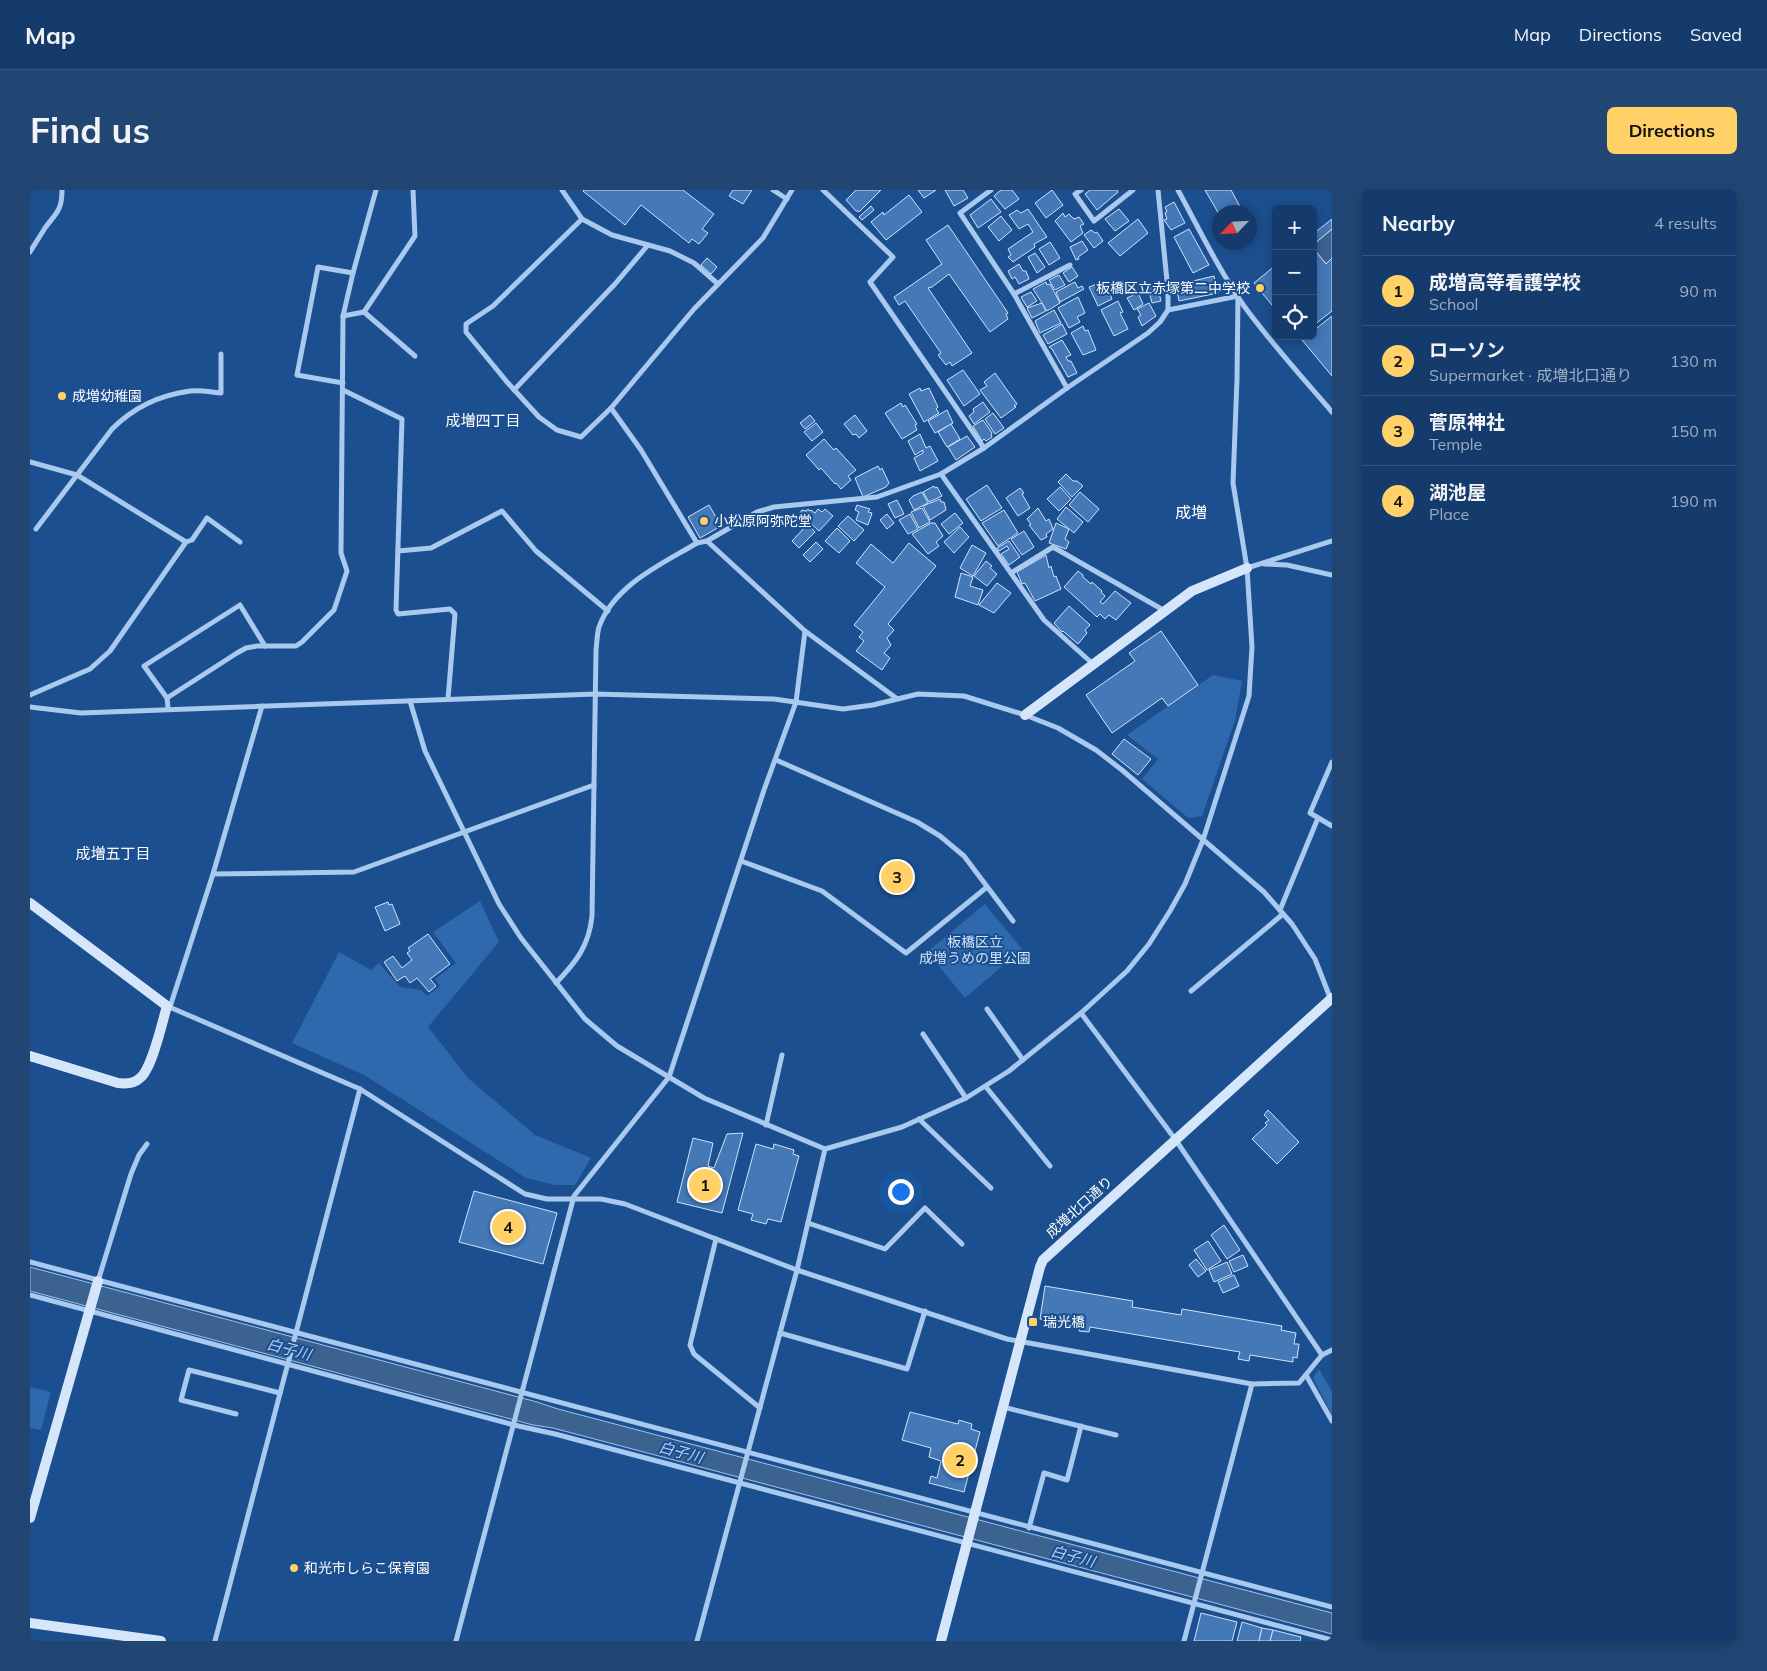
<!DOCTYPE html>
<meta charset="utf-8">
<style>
:root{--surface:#143b6b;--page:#214673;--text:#f1f3f6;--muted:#9dadc1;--line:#33557e;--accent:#ffd166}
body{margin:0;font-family:Mulish,"Noto Sans JP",sans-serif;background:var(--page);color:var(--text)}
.controls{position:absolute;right:15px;top:15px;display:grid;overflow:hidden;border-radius:8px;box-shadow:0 2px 12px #0003}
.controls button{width:45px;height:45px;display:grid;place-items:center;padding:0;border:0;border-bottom:1px solid var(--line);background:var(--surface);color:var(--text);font:25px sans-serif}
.compass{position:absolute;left:1182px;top:15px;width:45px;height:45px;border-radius:50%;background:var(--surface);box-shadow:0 2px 12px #0003;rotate:245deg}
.you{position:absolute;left:870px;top:1001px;width:18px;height:18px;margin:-12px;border:4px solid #fff;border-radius:50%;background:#1a73e8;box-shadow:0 0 0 8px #1a73e833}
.badge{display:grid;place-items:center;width:32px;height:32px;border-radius:50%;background:var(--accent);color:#111;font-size:16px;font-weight:700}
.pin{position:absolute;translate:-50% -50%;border:2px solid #fff;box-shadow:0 1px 5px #0006}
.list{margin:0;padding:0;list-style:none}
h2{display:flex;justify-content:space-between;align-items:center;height:65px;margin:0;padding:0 20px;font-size:21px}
h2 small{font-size:16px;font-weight:400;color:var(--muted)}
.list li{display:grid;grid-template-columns:32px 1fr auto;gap:15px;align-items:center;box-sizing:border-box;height:70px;padding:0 20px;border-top:1px solid var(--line)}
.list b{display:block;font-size:19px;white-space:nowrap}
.list p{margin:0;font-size:16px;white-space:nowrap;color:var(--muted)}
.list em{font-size:16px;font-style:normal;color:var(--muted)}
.icon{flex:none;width:28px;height:28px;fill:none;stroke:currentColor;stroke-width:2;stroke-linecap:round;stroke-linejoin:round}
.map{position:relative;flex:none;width:1302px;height:1451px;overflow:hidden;border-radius:8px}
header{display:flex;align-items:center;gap:30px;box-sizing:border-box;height:70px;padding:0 25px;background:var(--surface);border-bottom:1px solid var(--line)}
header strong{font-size:24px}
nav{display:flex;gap:28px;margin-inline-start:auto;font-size:18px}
.intro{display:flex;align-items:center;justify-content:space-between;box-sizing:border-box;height:120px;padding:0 30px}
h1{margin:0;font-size:35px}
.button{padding:12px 22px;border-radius:8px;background:var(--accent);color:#111;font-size:18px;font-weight:700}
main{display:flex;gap:30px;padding:0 30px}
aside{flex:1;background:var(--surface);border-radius:8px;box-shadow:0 2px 12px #0003}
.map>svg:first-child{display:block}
.green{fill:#2e69ad}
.water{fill:#3c6290;stroke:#9cc4f0}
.building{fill:#4478b7;stroke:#cfe3fa}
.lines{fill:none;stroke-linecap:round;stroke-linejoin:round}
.street{stroke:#a9c9ee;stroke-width:5}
.secondary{stroke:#d6e6fa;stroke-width:10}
.poi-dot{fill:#ffd166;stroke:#1b4f8f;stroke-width:2}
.labels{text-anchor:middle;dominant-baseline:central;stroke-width:4;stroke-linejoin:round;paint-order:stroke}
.poi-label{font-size:14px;fill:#fff;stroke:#1b4f8f;text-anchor:start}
.park-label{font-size:14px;fill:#cfe3fa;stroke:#1b4f8f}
.street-label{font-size:14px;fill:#fff;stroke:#1b4f8f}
.neighbourhood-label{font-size:15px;fill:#fff;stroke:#1b4f8f}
.water-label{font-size:15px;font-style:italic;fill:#b5d3f5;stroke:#1b4f8f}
.quarter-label{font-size:16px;fill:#fff;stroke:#1b4f8f}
</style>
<header>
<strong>Map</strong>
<nav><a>Map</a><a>Directions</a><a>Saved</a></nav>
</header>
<div class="intro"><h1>Find us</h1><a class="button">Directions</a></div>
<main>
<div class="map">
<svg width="1302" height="1451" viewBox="0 0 1302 1451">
<rect width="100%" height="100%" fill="#1b4f8f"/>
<!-- green -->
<g class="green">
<polygon points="1183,485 1212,491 1205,530 1172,626 1158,628 1112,589 1128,569 1097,545"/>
<polygon points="450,711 469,752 398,837 439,889 505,945 561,968 545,995 525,995 496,988 334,885 262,853 309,762 341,780 349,773 370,797 391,800 397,806 410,796 405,789 426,773 403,742"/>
<polygon points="955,714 992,759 935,808 897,762"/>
<polygon points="1289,1179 1302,1202 1302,1225 1283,1188"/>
<polygon points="0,1197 21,1202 11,1240 0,1238"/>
</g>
<!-- water -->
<g class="water">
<polygon points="1302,39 1302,68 1296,74 1283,58 1283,55"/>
<polygon points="0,1077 507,1212 528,1219 1302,1423 1302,1444 523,1238 503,1235 0,1101"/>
</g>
<!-- building -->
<g class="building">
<polygon points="554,0 653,0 684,24 672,39 678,43 669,54 662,49 659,53 611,15 595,35 553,1"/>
<polygon points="703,0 722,0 713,14 699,6"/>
<polygon points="826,0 851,0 829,22 828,21 826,21 816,10"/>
<polygon points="888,0 906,0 894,8"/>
<polygon points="915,0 933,0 938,8 924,16"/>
<polygon points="971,0 982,0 989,9 975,19 964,6"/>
<polygon points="1022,0 1033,15 1016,28 1005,13"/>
<polygon points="1060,0 1087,0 1088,2 1067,20 1055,4"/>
<polygon points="1175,0 1201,0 1213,22 1190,22 1190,26"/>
<polygon points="879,5 892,22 856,50 841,32 853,22 854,25"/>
<polygon points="961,9 971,22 948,38 940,25"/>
<polygon points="1144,12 1155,33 1141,40 1134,30 1137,29 1135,23 1137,22 1135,17"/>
<polygon points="841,16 844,20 832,30 829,27"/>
<polygon points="998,19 1017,47 1004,54 1005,57 983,72 978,67 981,65 978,59 1003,42 998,34 989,39 979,25 987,20 991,23"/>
<polygon points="1089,19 1099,31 1085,41 1075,29"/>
<polygon points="1033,23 1035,27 1039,24 1044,29 1049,27 1054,34 1050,36 1053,43 1041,52 1025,31"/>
<polygon points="971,26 982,40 969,51 958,37"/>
<polygon points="1108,29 1118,43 1090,66 1078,53"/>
<polygon points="1302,29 1302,39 1283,55 1283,44"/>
<polygon points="918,35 978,123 976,124 978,129 960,142 919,84 902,97 898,98 942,163 922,176 920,172 916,175 908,165 911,163 875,111 869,115 864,107 912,74 896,50"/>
<polygon points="1159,39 1179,75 1163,83 1144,47"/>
<polygon points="1061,40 1065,43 1067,42 1073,51 1064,58 1054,45"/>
<polygon points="1052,51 1058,60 1048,67 1049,69 1046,70 1040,57"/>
<polygon points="1020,52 1030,68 1019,75 1009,59"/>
<polygon points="1283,58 1296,74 1302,68 1302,121 1284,135"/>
<polygon points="1005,63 1015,77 1007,83 998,67"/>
<polygon points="677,68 687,77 681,84 671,75"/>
<polygon points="989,74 993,81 996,81 999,89 989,94 985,87 982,89 978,81"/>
<polygon points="1246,75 1246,120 1224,93"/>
<polygon points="1042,77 1048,86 1039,92 1033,83"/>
<polygon points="1029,85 1035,95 1025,100 1019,90"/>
<polygon points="1184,86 1188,103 1149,111 1146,95"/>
<polygon points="1016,92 1017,95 1020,94 1030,113 1017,121 1003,99"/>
<polygon points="1045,92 1048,98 1052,96 1054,99 1030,112 1026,102"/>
<polygon points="1072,92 1074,97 1077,96 1082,109 1068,116 1059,97"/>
<polygon points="1127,95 1131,111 1122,113 1118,98"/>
<polygon points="1001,102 1007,111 997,117 991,107"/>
<polygon points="1108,103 1113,114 1104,120 1097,108"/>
<polygon points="1048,107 1055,123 1047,127 1050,132 1039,138 1028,118"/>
<polygon points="1088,111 1093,122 1090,123 1098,139 1084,146 1071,120"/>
<polygon points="1012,113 1016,121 1002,128 997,118"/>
<polygon points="1119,113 1126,126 1112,136 1108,127 1111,125 1107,119"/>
<polygon points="1024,120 1031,133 1010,143 1005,131"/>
<polygon points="1302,126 1302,186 1272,150 1277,146 1283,146 1283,141"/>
<polygon points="1032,134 1037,144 1018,154 1013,145"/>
<polygon points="1053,136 1055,141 1058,140 1066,160 1053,165 1041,143"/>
<polygon points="1032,150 1041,165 1036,167 1038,171 1041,171 1047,183 1038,187 1022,159 1019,157"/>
<polygon points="933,180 950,204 934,216 917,190"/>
<polygon points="965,183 987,214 984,216 986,217 971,228 950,200 957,196 954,192"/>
<polygon points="890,198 891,201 899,198 908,217 906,219 909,223 894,232 879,204"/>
<polygon points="953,212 960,222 944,234 939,226 944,222 943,219"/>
<polygon points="871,213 873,217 875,215 887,234 885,235 887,240 872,249 855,223"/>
<polygon points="917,220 923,233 905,243 898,231"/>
<polygon points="963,223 974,238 965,244 955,229"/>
<polygon points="780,225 785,231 775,239 770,233"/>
<polygon points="825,225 837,241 829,248 826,244 823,245 814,234"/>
<polygon points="953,230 962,243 961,245 962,247 956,251 954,249 952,251 943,236"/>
<polygon points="786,233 793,242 782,251 774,242"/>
<polygon points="921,234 930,249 917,257 908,242"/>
<polygon points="890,244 896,258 900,256 908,271 890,281 884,268 893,263 893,260 885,265 878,251"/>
<polygon points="937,246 945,257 926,270 918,257"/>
<polygon points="794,249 804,260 806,258 826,280 818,286 821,290 811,299 806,293 805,294 791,278 789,280 776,265"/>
<polygon points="848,276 850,280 852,278 859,293 856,297 833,307 825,288"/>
<polygon points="1036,284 1043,291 1047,291 1053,296 1042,307 1028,292"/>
<polygon points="957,295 972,318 951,331 936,309"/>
<polygon points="904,296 905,298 907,297 912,306 899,312 893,302"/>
<polygon points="1030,297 1041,309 1029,321 1017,309"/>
<polygon points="990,298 994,303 992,304 1000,318 988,326 976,308"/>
<polygon points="892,302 898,313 884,320 879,310 883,306"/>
<polygon points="1050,302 1069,319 1058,332 1039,315"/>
<polygon points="910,309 911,312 914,312 916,320 900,330 893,316"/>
<polygon points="867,310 874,324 865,328 858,314"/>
<polygon points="679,315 691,336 670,348 658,327"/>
<polygon points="827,315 840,319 838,322 842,323 838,335 826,330 829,322 825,320"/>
<polygon points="1036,317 1053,332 1044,343 1027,329"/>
<polygon points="892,318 900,332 889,338 881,322"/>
<polygon points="1008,318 1016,331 1019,329 1023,339 1016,344 1017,347 1011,350 999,335 1001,334 997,329"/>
<polygon points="778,319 780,321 781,320 785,323 788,319 792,322 795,319 803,326 789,341 770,323 772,320 776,321"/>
<polygon points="974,320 988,343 968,356 952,333"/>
<polygon points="925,323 933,333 919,344 911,334"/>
<polygon points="857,324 864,333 857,339 850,330"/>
<polygon points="880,324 888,339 878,344 869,330"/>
<polygon points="818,326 834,340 824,351 808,336"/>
<polygon points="901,333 905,333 913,346 906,352 909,356 898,364 882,344"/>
<polygon points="1026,333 1039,339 1035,349 1039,352 1036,359 1019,353"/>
<polygon points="778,334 785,342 769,358 762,351"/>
<polygon points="930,337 939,347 924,363 914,352"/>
<polygon points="807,338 820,351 809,363 795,351"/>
<polygon points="994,341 1004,357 992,365 981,349"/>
<polygon points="979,351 990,367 979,375 971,364 979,359 977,356 969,361 967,358"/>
<polygon points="786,352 793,359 780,372 773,365"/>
<polygon points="879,353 906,376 858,434 864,440 857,448 861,455 854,463 860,468 852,480 826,461 834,451 829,447 833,442 824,435 855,397 826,373 841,354 863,373"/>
<polygon points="942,355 956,363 943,386 930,378"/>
<polygon points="1016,365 1019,378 1021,376 1024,387 1026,386 1031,399 1005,411 995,393 992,394 987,382"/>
<polygon points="956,371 962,376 960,378 967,384 957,396 944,386"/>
<polygon points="1048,381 1053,385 1053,387 1061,394 1062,392 1072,401 1071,402 1075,406 1070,412 1073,414 1085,401 1101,413 1086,430 1079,425 1075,429 1070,424 1067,427 1034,397"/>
<polygon points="931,383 943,387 940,396 953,400 948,415 925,407"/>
<polygon points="967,393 981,403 964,423 949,415"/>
<polygon points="1039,416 1060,435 1055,440 1057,443 1048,454 1033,441 1032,442 1024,433"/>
<polygon points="1131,441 1168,495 1138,516 1132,508 1082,543 1056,505 1105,471 1099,463"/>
<polygon points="1094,549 1121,569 1108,585 1082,564"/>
<polygon points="358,712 359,715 362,714 370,734 355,741 345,717"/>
<polygon points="398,744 420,774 400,789 406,796 399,802 387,788 380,793 375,786 367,791 354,772 363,766 372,778 382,770 377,763 380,761 378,758"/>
<polygon points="1238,920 1269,952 1247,974 1222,949 1237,935 1235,933 1239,930 1234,925"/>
<polygon points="713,943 692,1023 647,1012 663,948 683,953 678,976 684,978 697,944"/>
<polygon points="726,954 743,959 744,954 764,960 763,964 769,966 751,1032 738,1029 736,1034 721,1030 723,1024 708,1020"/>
<polygon points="444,1001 527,1023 513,1074 429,1052"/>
<polygon points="1194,1035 1210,1060 1197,1069 1181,1045"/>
<polygon points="1178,1051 1191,1071 1177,1080 1164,1060"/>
<polygon points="1213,1065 1218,1076 1204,1082 1199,1071"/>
<polygon points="1166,1069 1176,1081 1168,1087 1159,1075"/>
<polygon points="1197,1072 1202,1084 1184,1092 1179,1080"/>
<polygon points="1204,1085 1209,1096 1193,1103 1188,1092"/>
<polygon points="1015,1096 1103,1111 1102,1117 1151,1125 1152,1119 1252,1136 1251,1140 1266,1143 1264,1154 1269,1154 1267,1168 1263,1167 1263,1172 1220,1165 1219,1171 1208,1169 1210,1162 1060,1137 1059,1142 1049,1141 1050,1135 1010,1129"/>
<polygon points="880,1222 928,1234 929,1230 942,1234 941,1239 950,1242 934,1302 899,1293 901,1286 907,1288 911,1271 899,1267 901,1258 872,1250"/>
<polygon points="1171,1423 1207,1432 1202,1451 1164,1451"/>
<polygon points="1212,1432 1232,1438 1229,1451 1207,1451"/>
<polygon points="1232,1438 1243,1440 1240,1451 1229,1451"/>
<polygon points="1243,1440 1271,1447 1270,1451 1240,1451"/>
</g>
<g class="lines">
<!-- street -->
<g class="street">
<polyline points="532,0 552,29 582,45 640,61 664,73 688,94"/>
<polyline points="743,0 757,9"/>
<polyline points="793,0 863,67 840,92 954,258"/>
<polyline points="961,0 930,23 984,104 1037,198"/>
<polyline points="1051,0 1045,4 1064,31 1103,0"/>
<path d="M1148,0c21,39 41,80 66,116 27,37 58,71 88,106"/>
<polyline points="552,29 463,116 436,134 436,142 477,192 509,227 527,240 551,247 581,218 664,119 733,48 762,0"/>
<path d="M0,62c5,-8 10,-16 15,-24 11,-15 17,-17 17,-38"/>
<polyline points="984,104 1040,75"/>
<polyline points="334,122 385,166"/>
<polyline points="313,126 334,122 385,46 383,0"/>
<polyline points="313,193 267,185 288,77 323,83"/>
<polyline points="313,200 372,229 366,420 368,424 420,419 425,424 418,509"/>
<polyline points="484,200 585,94 618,55"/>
<polyline points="581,218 611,260 667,353"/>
<polyline points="0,272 47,285 156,352"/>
<polyline points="911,284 1014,430 1063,474"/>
<path d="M6,339l76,-100c21,-21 48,-34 78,-38 10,-1 21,1 31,2v-39"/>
<polyline points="677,351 775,441 866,508"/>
<polyline points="368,361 401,358 472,321 506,361 578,421"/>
<polyline points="1234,374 1257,375 1302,385"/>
<polyline points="1217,378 1302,351"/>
<polyline points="981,383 1023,357 1135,421"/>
<polyline points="0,505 60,479 80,461 156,352 162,350 177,328 210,352"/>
<polyline points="137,508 114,476 210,415 235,456"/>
<polyline points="380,511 395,561 469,714 491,748 555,829 587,856 674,908 795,959 872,937 936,908 979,881 1051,823 1097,781 1119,754 1140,721 1155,694 1173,650 1219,506 1222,457 1217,378 1203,293 1207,189 1208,106 1138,120"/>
<polyline points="0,517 51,523 565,504 744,509 813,519 843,515 888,504 934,506 995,525 1028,538 1066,560 1092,580 1234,702 1262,734 1285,769 1301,810"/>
<polyline points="138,518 137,508 207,463 216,458 227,456 266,456 272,452 304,420 317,381 311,363 313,126 323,83 346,0"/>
<polyline points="746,570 887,632 910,646 934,666 983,731"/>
<polyline points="1302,572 1280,623 1302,636"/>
<polyline points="711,671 792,701 876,763 957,697"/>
<polyline points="183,684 324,682 564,595"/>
<polyline points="1250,720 1288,628"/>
<path d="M526,793c20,-21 33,-37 36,-67l4,-266c1,-8 1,-16 3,-23 15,-42 63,-63 98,-84l10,-2 50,-29 17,-5 103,-10 64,-23 43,-26 83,-60 81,-55 12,-11 8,-12v-19l-10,-101"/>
<polyline points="1161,801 1253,724"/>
<polyline points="137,816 330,899 495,1004 517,1009 571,1009 595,1014 767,1080 977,1149 1222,1194 1269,1193 1292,1165 1302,1160"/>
<polyline points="140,817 183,684 232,516"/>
<polyline points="957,819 993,870"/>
<polyline points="1051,823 1145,949 1292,1165"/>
<polyline points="893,844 936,908"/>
<polyline points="956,897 1020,976"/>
<polyline points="889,929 961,998"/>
<polyline points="736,935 752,865"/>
<polyline points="778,1033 855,1059 895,1018 932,1054"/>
<polyline points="686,1049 660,1155 664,1164 730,1218"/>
<polyline points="0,1072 1302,1417"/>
<polyline points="68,1091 101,984 109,965 117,954"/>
<polyline points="0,1105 484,1235 525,1244 1302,1450"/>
<polyline points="750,1143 877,1179 895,1121"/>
<polyline points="1276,1185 1302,1231"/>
<polyline points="973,1217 1086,1245"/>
<polyline points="206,1224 151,1210 159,1180 250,1203"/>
<polyline points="999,1338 1014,1283 1037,1290 1051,1236"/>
<polyline points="185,1451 330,899"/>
<polyline points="426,1451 544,1006 639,887 734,600 766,512 775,441"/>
<polyline points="667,1451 767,1080 795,959"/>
<polyline points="1154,1451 1222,1194"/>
</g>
<!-- secondary -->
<g class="secondary">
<polyline points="995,525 1162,401 1217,378"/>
<path d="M0,713l137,103c-5,17 -15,63 -27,72 -6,6 -14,6 -22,5l-88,-27"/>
<polyline points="0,1328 68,1091"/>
<polyline points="0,1433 131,1451"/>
<polyline points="911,1451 1010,1077 1013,1070 1302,808"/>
</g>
</g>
<!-- markers -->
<g class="poi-dot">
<circle cx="1230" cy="98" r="5"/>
<circle cx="32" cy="206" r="5"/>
<circle cx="674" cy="331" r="5"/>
<rect x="998" y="1127" width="10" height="10" rx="2.5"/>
<circle cx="264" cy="1378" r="5"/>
</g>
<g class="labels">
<!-- poi labels -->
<g class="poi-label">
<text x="1220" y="98" text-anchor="end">板橋区立赤塚第二中学校</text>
<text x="42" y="206">成増幼稚園</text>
<text x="684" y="331">小松原阿弥陀堂</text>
<text x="1013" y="1132">瑞光橋</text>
<text x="274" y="1378">和光市しらこ保育園</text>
</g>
<!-- park labels -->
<g class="park-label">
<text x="945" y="752">板橋区立<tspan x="945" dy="16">成増うめの里公園</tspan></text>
</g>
<!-- street labels -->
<g class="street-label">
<text transform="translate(1049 1017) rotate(-42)">成増北口通り</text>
</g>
<!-- neighbourhood labels -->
<g class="neighbourhood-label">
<text x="453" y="230">成増四丁目</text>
<text x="83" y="663">成増五丁目</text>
</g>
<!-- water labels -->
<g class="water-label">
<text transform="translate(259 1159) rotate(15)">白子川</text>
<text transform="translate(651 1262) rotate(15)">白子川</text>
<text transform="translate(1043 1366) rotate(15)">白子川</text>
</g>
<!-- quarter labels -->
<g class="quarter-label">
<text x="1161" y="322">成増</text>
</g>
</g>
</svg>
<div class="controls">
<button>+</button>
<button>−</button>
<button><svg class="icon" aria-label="locate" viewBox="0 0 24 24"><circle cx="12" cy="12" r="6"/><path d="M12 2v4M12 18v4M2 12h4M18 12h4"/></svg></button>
</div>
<svg class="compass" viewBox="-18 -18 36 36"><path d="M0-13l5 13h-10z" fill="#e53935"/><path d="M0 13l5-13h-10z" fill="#9dadc1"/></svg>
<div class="you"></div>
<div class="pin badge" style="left:675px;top:995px">1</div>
<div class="pin badge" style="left:930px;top:1270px">2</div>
<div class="pin badge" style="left:867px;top:687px">3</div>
<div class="pin badge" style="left:478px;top:1037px">4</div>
</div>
<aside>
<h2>Nearby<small>4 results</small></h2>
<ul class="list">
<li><span class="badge">1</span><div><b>成増高等看護学校</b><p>School</p></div><em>90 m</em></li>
<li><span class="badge">2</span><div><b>ローソン</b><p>Supermarket · 成増北口通り</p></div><em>130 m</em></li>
<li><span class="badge">3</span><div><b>菅原神社</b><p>Temple</p></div><em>150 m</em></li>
<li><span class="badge">4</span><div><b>湖池屋</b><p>Place</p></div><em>190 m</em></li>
</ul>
</aside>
</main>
